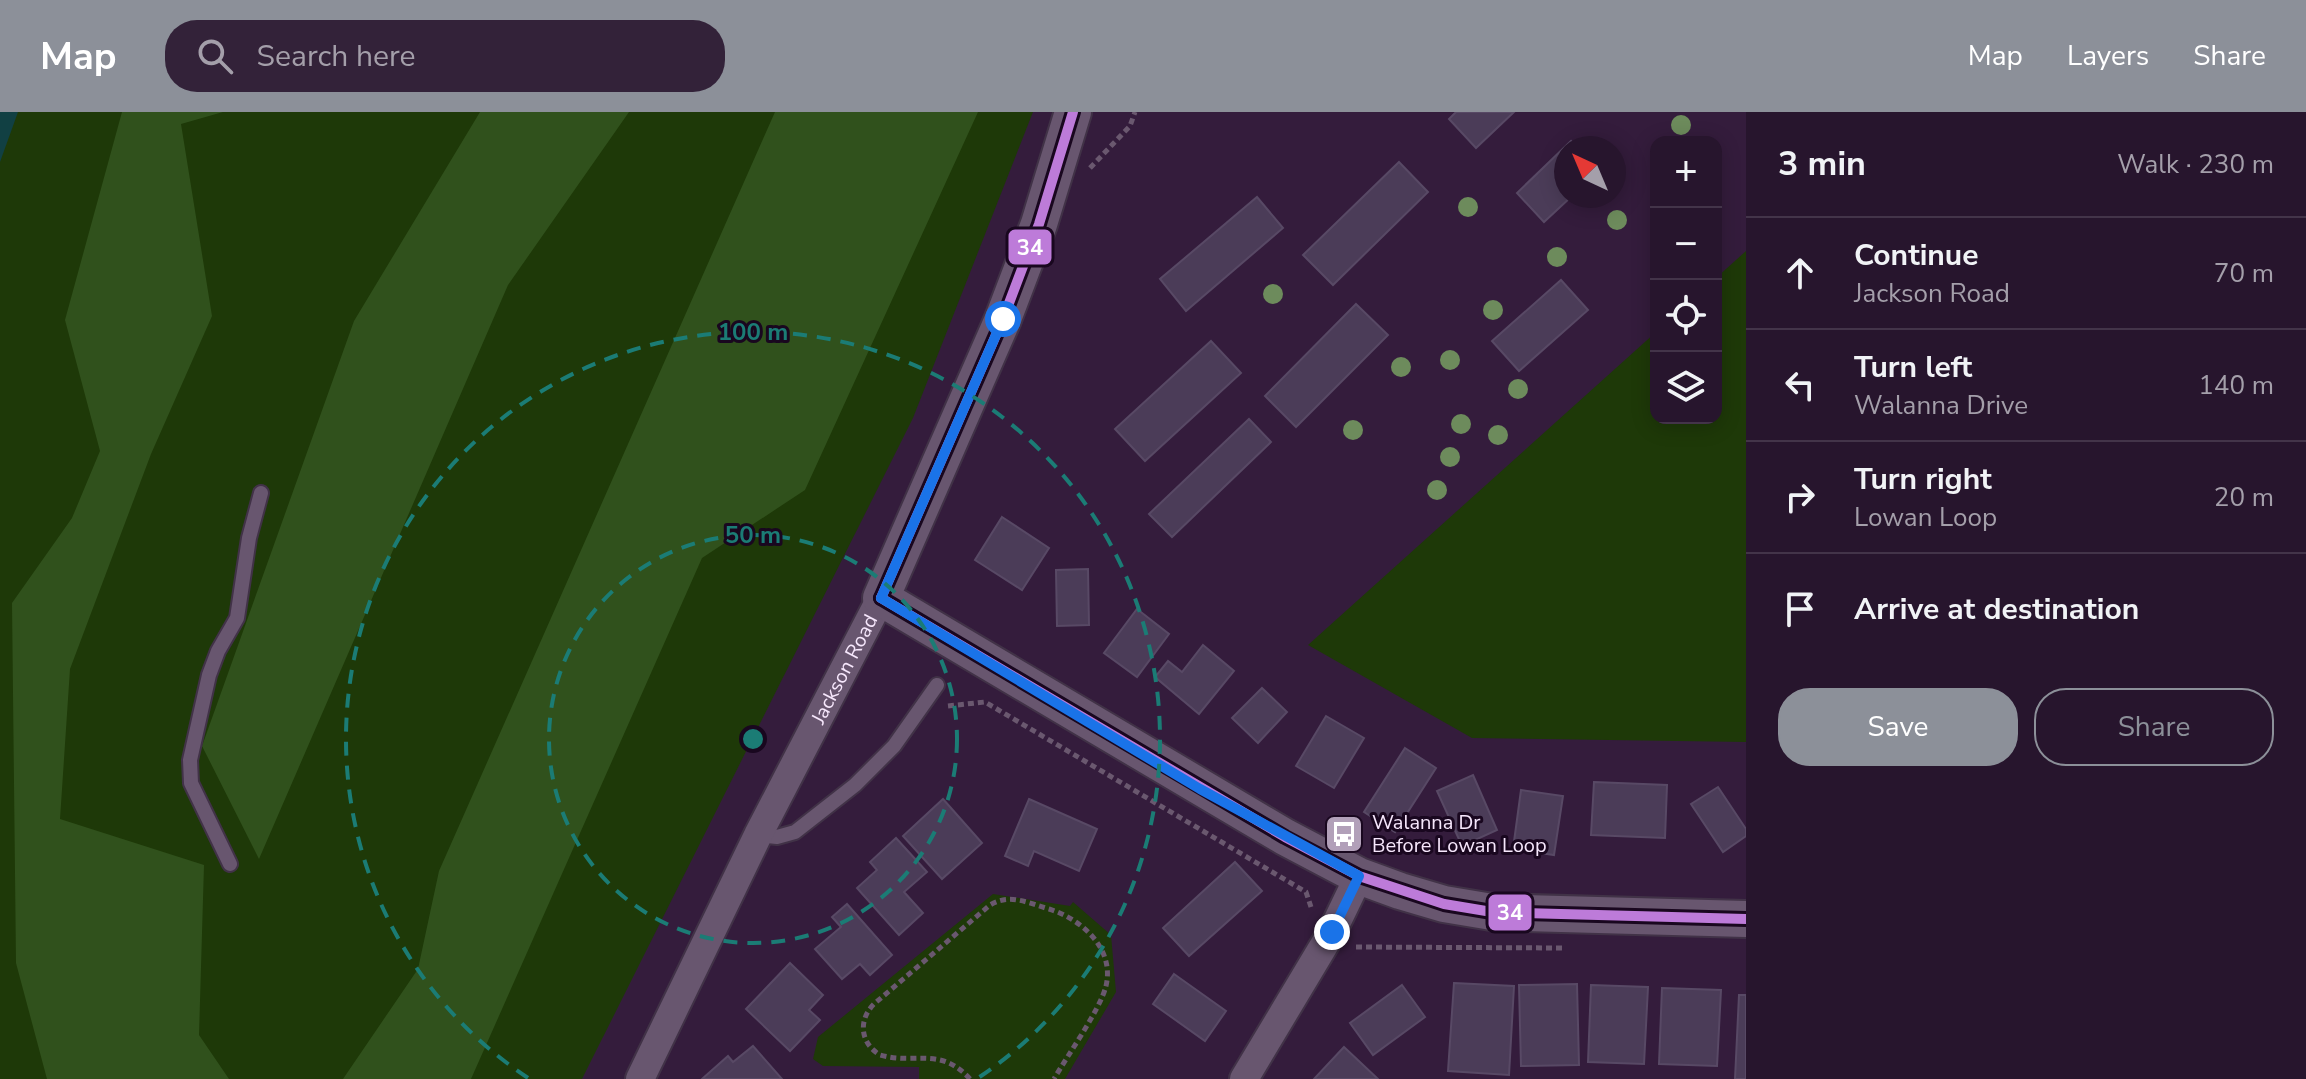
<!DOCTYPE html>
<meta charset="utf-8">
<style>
:root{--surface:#27152d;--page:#332239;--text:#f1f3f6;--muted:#a49faa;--line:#433449;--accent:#8c9099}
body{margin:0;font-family:"Nunito Sans",sans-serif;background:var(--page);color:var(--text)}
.controls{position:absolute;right:24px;top:24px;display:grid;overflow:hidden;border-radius:16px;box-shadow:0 4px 20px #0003}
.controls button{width:72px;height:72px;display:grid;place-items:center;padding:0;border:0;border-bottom:2px solid var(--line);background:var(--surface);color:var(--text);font:40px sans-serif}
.compass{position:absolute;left:1554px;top:24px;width:72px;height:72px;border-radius:50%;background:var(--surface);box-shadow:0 4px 20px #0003;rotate:316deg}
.stop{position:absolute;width:24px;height:24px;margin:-18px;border:6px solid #1a73e8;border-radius:50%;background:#fff}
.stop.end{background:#1a73e8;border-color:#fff;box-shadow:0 2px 8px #0008}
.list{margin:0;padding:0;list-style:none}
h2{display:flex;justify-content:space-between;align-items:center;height:104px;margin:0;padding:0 32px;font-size:34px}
h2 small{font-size:26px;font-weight:400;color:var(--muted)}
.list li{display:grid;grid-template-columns:52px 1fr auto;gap:24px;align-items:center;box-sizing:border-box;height:112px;padding:0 32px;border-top:2px solid var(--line)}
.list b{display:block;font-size:30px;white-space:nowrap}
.list p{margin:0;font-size:26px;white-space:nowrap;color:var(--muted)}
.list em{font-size:26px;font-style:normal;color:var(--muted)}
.actions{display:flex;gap:16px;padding:24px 32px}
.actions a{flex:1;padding:18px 0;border:2px solid var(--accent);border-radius:32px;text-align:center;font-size:28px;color:var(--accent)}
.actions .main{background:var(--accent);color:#fff}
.icon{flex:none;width:44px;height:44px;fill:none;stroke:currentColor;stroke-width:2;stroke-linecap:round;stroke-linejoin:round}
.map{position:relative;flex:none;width:1746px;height:967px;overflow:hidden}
header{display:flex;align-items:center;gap:48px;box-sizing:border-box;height:112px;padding:0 40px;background:var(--accent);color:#fff}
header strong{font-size:38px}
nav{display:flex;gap:44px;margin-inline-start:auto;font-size:28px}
.search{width:560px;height:72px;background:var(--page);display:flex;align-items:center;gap:20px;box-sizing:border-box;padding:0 28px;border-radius:32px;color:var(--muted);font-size:30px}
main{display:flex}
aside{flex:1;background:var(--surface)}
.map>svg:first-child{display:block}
.green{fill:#1e3908}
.forest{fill:#30511c}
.water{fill:#114043}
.building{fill:#4b3c58;stroke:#584965;stroke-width:2}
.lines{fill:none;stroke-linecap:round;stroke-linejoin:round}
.service-casing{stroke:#413247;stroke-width:18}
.minor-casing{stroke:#413247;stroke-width:32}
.tertiary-casing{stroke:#413247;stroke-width:40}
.path{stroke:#6a586f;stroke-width:5;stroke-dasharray:6 4;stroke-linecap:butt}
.service{stroke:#68566f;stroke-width:14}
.minor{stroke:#68566f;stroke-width:28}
.tertiary{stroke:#68566f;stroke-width:36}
.bus-1-casing{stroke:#19071f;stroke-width:16}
.bus-1{stroke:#bd7bd9;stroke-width:10}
.tree{fill:#6d8b5c}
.route{stroke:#1a73e8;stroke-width:10}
.ring{fill:none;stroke:#1b7c75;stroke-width:4;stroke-dasharray:14 10}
.labels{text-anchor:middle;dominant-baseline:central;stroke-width:6;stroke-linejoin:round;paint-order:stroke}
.street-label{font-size:20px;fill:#f6e7fc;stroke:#19071f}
.poi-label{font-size:20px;fill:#f6e7fc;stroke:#19071f;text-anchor:start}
.centre{fill:#1b7c75;stroke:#19071f;stroke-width:4}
.ring-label{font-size:24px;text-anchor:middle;font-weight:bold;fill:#1b7c75;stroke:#19071f;stroke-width:6;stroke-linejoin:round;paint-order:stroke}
.line-badge{stroke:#19071f;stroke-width:3}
.badge-label{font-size:22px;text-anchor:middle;font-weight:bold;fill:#fff}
</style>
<header>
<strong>Map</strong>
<div class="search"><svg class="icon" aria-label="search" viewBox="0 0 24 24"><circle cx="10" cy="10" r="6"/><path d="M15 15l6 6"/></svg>Search here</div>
<nav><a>Map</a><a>Layers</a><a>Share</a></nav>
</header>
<main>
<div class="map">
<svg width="1746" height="967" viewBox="0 0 1746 967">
<rect width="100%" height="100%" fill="#341c3c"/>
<!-- green -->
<g class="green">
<polygon points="0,0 1033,0 913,306 582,967 0,967"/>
<polygon points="1746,139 1746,630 1472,626 1308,533 1656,220 1656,306 1716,306 1716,166"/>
<polygon points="993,782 1070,794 1073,790 1111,823 1116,880 1065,967 919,967 919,955 823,954 813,947 818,925"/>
</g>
<!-- forest -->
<g class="forest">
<polygon points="122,0 223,0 181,12 212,204 151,342 70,557 60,707 204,753 199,923 229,967 47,967 16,851 12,491 72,406 100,339 65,208"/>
<polygon points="480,0 629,0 508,173 259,747 202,634 354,209"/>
<polygon points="775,0 978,0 805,378 702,446 471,967 343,967 418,857 439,759"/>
</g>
<!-- water -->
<polygon class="water" points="0,0 18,0 0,50"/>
<!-- building -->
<g class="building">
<polygon points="1456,0 1514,0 1476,36 1449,7"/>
<polygon points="1571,29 1577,36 1566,36 1566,84 1572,84 1544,110 1517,81"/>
<polygon points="1399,50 1428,80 1333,173 1303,143"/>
<polygon points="1257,85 1283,116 1186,199 1160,167"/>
<polygon points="1561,168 1588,198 1519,259 1492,229"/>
<polygon points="1356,192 1388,223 1296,315 1265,284"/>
<polygon points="1211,229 1241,261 1145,349 1115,317"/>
<polygon points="1249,307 1271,330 1172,425 1149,402"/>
<polygon points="1002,405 1049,436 1022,478 975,448"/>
<polygon points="1088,457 1089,513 1057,514 1056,458"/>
<polygon points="1137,497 1169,522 1137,565 1104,541"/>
<polygon points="1203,533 1234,559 1199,602 1155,565 1168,549 1182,560"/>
<polygon points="1262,576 1287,600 1258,631 1232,606"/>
<polygon points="1326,604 1364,626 1334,676 1296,654"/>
<polygon points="1405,636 1436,656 1395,720 1364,700"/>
<polygon points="1473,663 1497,718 1462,734 1437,679"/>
<polygon points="1594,670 1667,673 1665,726 1591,723"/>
<polygon points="1718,675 1746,717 1746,724 1723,740 1691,692"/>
<polygon points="1521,678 1563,684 1554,743 1513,737"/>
<polygon points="943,687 982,731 942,767 903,724"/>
<polygon points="1029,687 1097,717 1079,759 1034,739 1028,754 1005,744"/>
<polygon points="896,726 927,760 904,780 923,801 899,823 857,776 877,758 870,750"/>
<polygon points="1235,750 1262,779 1189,844 1163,816"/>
<polygon points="847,792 892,843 870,863 860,852 842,867 815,837 841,815 832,805"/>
<polygon points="790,851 823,883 809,898 820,908 790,939 746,897"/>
<polygon points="1174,862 1226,899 1205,929 1153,892"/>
<polygon points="1454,871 1514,874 1509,963 1448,959"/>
<polygon points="1577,872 1579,953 1521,954 1519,873"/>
<polygon points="1402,873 1425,905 1373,943 1350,911"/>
<polygon points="1591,873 1648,875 1644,952 1588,950"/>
<polygon points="1662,876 1721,878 1717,954 1659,952"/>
<polygon points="1739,883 1746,883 1746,967 1735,967"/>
<polygon points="753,934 782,967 702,967 728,944 733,950"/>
<polygon points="1344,935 1378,967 1314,967"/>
</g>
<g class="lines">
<!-- service casing -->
<g class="service-casing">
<g id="service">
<polyline points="758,723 777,725 795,720 855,673 894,634 937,573"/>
<polyline points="230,752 191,671 190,648 209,563 218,539 237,506 249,426 261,381"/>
</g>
</g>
<!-- minor casing -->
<g class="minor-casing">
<g id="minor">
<path id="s1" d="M640,967l118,-244 123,-237"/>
<polyline points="1244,967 1332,820 1359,764"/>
</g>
</g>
<!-- tertiary casing -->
<g class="tertiary-casing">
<polyline id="tertiary" points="1073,0 1039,112 1003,207 881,486 1285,725 1359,764 1400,779 1444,792 1492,800 1746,807"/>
</g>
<!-- path -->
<g class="path">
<polyline points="1090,56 1130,14 1135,0"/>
<polyline points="948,594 985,590 1306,780 1312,798"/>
<polyline points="1356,835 1565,836"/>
<path d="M970,967c-30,-33 -54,-14 -90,-24 -20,-12 -22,-35 -6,-51l116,-99c20,-12 38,-2 59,4 32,10 66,39 57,77 -6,24 -39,70 -52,93"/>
</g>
<!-- service -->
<use href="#service" class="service"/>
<!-- minor -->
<use href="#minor" class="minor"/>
<!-- tertiary -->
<use href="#tertiary" class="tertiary"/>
<!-- bus-1 casing -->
<g class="bus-1-casing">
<g id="bus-1">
<polyline points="881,486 1285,725 1359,764 1444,792 1492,800 1746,807"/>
<polyline points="881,486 1003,207 1039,112 1073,0"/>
</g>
</g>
<!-- bus-1 -->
<use href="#bus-1" class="bus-1"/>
</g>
<!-- trees -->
<g class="tree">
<circle cx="1681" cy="13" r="10"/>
<circle cx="1468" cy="95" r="10"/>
<circle cx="1617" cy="108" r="10"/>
<circle cx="1557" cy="145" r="10"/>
<circle cx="1273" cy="182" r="10"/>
<circle cx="1493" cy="198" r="10"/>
<circle cx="1450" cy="248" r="10"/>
<circle cx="1401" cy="255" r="10"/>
<circle cx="1518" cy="277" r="10"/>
<circle cx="1461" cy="312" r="10"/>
<circle cx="1353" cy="318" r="10"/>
<circle cx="1498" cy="323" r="10"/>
<circle cx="1450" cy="345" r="10"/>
<circle cx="1437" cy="378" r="10"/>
</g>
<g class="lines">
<!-- route -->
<polyline class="route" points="1003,207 881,486 1200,677 1359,764 1332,820"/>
</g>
<!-- distance rings -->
<g class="ring">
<circle cx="753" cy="627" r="204"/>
<path d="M528 966A407 407 0 1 1 978 966"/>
</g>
<!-- icons -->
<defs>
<g id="bus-square" transform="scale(2)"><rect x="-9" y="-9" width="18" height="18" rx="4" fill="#b2a0b9" stroke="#19071f"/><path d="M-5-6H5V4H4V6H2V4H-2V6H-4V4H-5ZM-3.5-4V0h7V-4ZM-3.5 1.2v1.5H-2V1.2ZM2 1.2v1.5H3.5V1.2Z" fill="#fff"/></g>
</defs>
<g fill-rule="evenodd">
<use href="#bus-square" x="1344" y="722"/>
</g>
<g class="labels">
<!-- street labels -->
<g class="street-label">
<text stroke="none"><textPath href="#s1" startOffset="458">Jackson Road</textPath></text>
</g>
<!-- poi labels -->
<g class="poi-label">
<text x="1372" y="710">Walanna Dr<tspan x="1372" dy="23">Before Lowan Loop</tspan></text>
</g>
</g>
<circle cx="753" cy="627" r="12" class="centre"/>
<g class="ring-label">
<text x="753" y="228">100 m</text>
<text x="753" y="431">50 m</text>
</g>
<g class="line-badge">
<rect x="1007" y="116" width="46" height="38" rx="8" fill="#bd7bd9"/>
<rect x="1487" y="781" width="46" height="39" rx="8" fill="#bd7bd9"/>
</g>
<g class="badge-label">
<text x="1030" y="143">34</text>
<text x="1510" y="808">34</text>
</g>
</svg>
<div class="controls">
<button>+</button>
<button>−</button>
<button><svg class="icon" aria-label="locate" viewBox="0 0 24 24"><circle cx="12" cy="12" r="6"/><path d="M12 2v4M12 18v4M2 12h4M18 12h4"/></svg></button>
<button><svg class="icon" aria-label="layers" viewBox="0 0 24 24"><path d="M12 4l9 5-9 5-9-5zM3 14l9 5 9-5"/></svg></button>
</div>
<svg class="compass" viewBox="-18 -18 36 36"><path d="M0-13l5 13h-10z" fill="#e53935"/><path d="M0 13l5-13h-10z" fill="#a49faa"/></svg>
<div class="stop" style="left:1003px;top:207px"></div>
<div class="stop end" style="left:1332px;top:820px"></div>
</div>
<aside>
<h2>3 min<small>Walk · 230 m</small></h2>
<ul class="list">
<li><svg class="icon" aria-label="ahead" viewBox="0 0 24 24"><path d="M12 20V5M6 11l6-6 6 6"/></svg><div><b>Continue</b><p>Jackson Road</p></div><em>70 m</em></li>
<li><svg class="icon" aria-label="left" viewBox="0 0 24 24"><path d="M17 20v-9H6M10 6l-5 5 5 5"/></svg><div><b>Turn left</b><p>Walanna Drive</p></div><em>140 m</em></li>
<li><svg class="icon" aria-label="right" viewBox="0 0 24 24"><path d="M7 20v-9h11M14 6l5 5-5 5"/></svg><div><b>Turn right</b><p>Lowan Loop</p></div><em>20 m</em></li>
<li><svg class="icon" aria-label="arrive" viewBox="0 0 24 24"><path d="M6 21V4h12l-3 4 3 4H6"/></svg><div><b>Arrive at destination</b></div></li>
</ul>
<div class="actions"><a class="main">Save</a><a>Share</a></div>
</aside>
</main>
